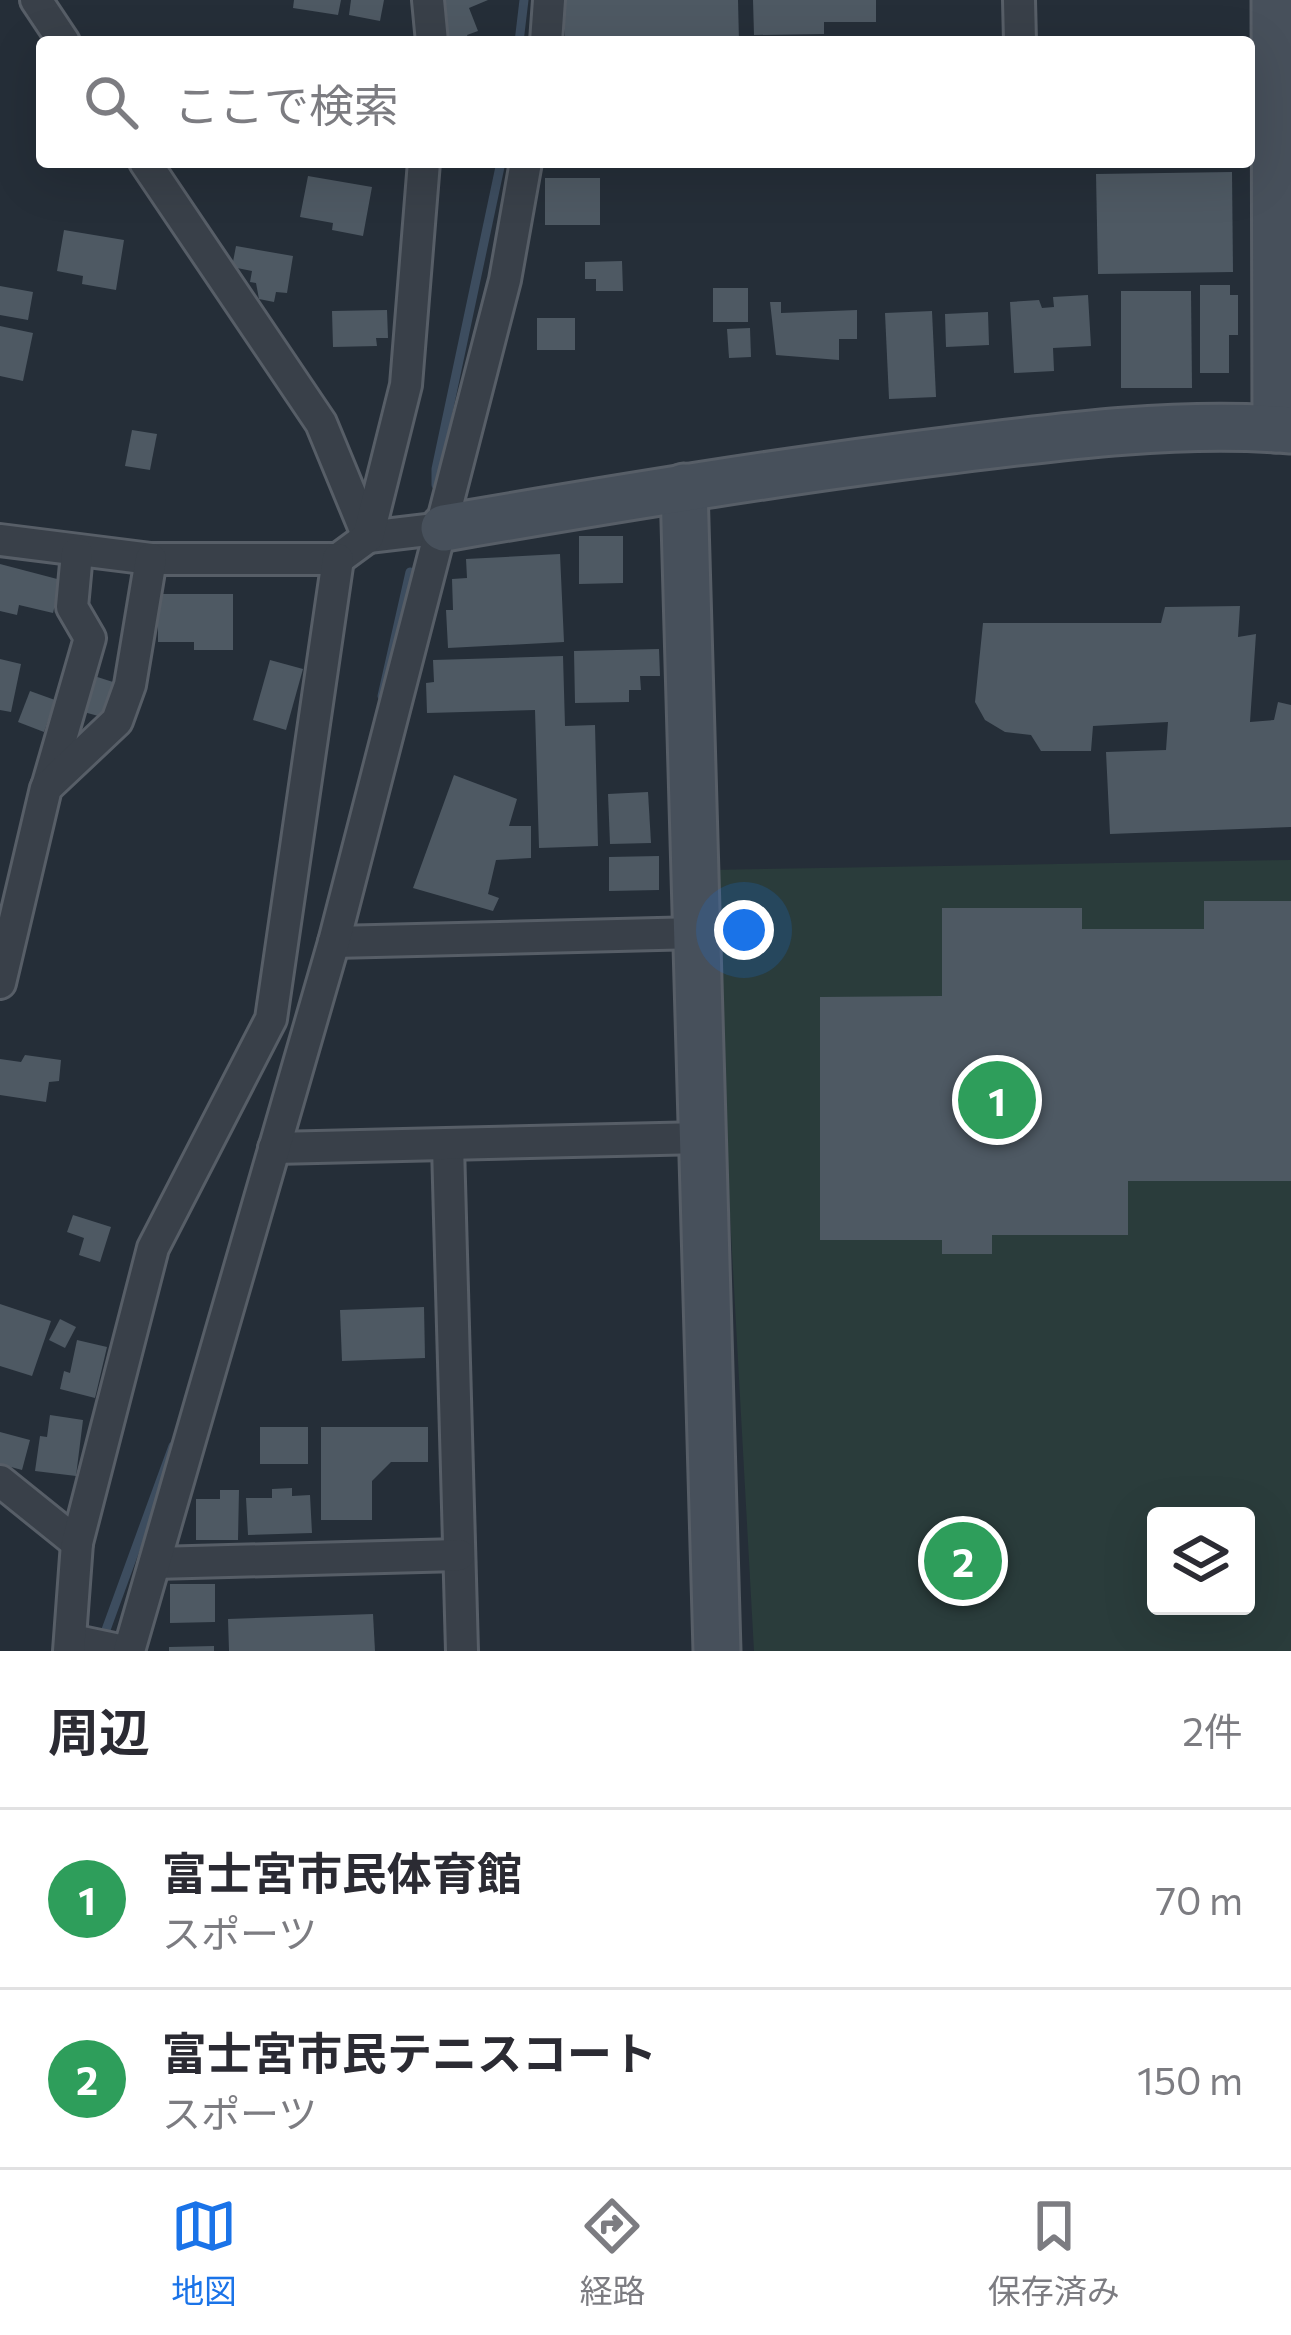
<!DOCTYPE html>
<html lang="ja">
<meta charset="utf-8">
<style>
:root{--surface:#fff;--page:#f7f7f7;--text:#2b2b33;--muted:#7c7c81;--line:#e1e1e2;--accent:#1a73e8}
body{margin:0;font-family:Commissioner,"Noto Sans JP",sans-serif;background:var(--page);color:var(--text)}
.controls{position:absolute;right:36px;bottom:36px;display:grid;overflow:hidden;border-radius:12px;box-shadow:0 12px 48px #0002}
.controls button{width:108px;height:108px;display:grid;place-items:center;padding:0;border:0;border-bottom:3px solid var(--line);background:var(--surface);color:var(--text);font:60px sans-serif}
.you{position:absolute;left:744px;top:930px;width:42px;height:42px;margin:-30px;border:9px solid #fff;border-radius:50%;background:#1a73e8;box-shadow:0 0 0 18px #1a73e833}
.badge{display:grid;place-items:center;width:78px;height:78px;border-radius:50%;background:var(--accent);color:#fff;font-size:39px;font-weight:700}
.pin{position:absolute;translate:-50% -50%;border:6px solid #fff;box-shadow:0 3px 12px #0006}
.list{margin:0;padding:0;list-style:none}
h2{display:flex;justify-content:space-between;align-items:center;height:156px;margin:0;padding:0 48px;font-size:51px}
h2 small{font-size:39px;font-weight:400;color:var(--muted)}
.list li{display:grid;grid-template-columns:78px 1fr auto;gap:36px;align-items:center;box-sizing:border-box;height:180px;padding:0 48px;border-top:3px solid var(--line)}
.list b{display:block;font-size:45px;white-space:nowrap}
.list p{margin:0;font-size:39px;white-space:nowrap;color:var(--muted)}
.list em{font-size:39px;font-style:normal;color:var(--muted)}
.icon{flex:none;width:66px;height:66px;fill:none;stroke:currentColor;stroke-width:2;stroke-linecap:round;stroke-linejoin:round}
.map{position:relative;flex:none;width:1291px;height:1651px;overflow:hidden}
.search{position:absolute;background:var(--surface);box-shadow:0 12px 48px #0002;left:36px;right:36px;top:36px;height:132px;display:flex;align-items:center;gap:30px;box-sizing:border-box;padding:0 42px;border-radius:12px;color:var(--muted);font-size:45px}
.sheet{height:516px;background:var(--surface)}
nav{display:flex;justify-content:space-around;align-items:center;box-sizing:border-box;height:168px;border-top:3px solid var(--line);background:var(--surface);font-size:33px;color:var(--muted)}
nav a{display:grid;justify-items:center;gap:6px}
nav .on{color:var(--accent)}
.map>svg:first-child{display:block}
.green{fill:#2a3c3b;fill-rule:evenodd}
.lines{fill:none;stroke-linecap:round;stroke-linejoin:round}
.stream{stroke:#3d4d5f;stroke-width:9}
.building{fill:#4e5963}
.street-casing{stroke:#575e67;stroke-width:36}
.secondary-casing{stroke:#575e67;stroke-width:51}
.street{stroke:#394049;stroke-width:30}
.secondary{stroke:#47505b;stroke-width:45}
</style>
<div class="map">
<svg width="1291" height="1651" viewBox="0 0 1291 1651">
<rect width="100%" height="100%" fill="#252e38"/>
<!-- green -->
<path class="green" d="M1291,860v791h-537l-43,-781zM1156,1516h90v90h-90z"/>
<g class="lines">
<!-- stream -->
<g class="stream">
<polyline points="519,42 524,0"/>
<polyline points="436,485 436,469 501,162"/>
<polyline points="382,696 410,572"/>
<polyline points="103,1638 173,1446"/>
</g>
</g>
<!-- building -->
<g class="building">
<polygon points="294,0 341,0 338,15 293,8"/>
<polygon points="351,0 384,0 380,21 349,15"/>
<polygon points="435,0 488,0 469,8 478,31 467,35 470,42 442,42 449,36"/>
<polygon points="564,0 738,0 739,42 565,42"/>
<polygon points="753,0 876,0 876,22 824,22 824,34 754,35"/>
<polygon points="1232,172 1233,272 1098,274 1096,174"/>
<polygon points="308,176 372,187 363,236 332,230 333,223 300,217"/>
<rect x="545" y="178" width="55" height="47"/>
<polygon points="64,230 124,240 116,290 82,284 83,276 57,271"/>
<polygon points="236,246 293,256 287,293 276,292 274,302 259,299 256,283 250,282 252,271 232,267"/>
<polygon points="622,261 623,291 596,291 596,279 585,279 585,262"/>
<polygon points="1200,285 1230,285 1230,295 1238,295 1238,335 1229,335 1229,373 1200,373"/>
<polygon points="0,286 33,292 28,320 0,315"/>
<rect x="713" y="288" width="35" height="34"/>
<polygon points="1121,291 1191,291 1192,388 1121,388"/>
<polygon points="1088,295 1091,346 1053,348 1054,371 1014,373 1010,302 1039,300 1042,308 1054,307 1053,297"/>
<polygon points="770,302 781,302 781,313 857,310 857,339 839,339 839,360 776,355"/>
<polygon points="387,310 388,338 376,338 377,346 333,347 332,311"/>
<polygon points="932,311 936,397 889,399 885,313"/>
<polygon points="988,312 989,345 946,347 945,314"/>
<rect x="537" y="318" width="38" height="32"/>
<polygon points="0,326 33,333 23,381 0,376"/>
<polygon points="750,328 751,357 729,358 727,329"/>
<polygon points="132,430 157,434 150,470 125,466"/>
<polygon points="579,536 623,536 623,583 579,584"/>
<polygon points="560,554 564,642 448,648 446,610 453,610 452,579 467,578 466,559"/>
<polygon points="0,564 61,580 53,613 19,605 17,615 0,611"/>
<polygon points="158,594 233,594 233,650 194,650 194,642 158,642"/>
<polygon points="1240,606 1238,637 1256,634 1250,722 1274,720 1278,702 1291,705 1291,827 1110,834 1106,752 1166,750 1168,722 1093,726 1091,751 1041,751 1031,735 1005,732 985,720 975,702 983,623 1161,623 1165,607"/>
<polygon points="659,649 660,676 640,676 641,690 629,690 629,702 575,703 574,651"/>
<polygon points="563,656 565,726 595,725 598,846 539,848 535,710 427,713 426,683 434,682 433,660"/>
<polygon points="0,659 21,664 11,712 0,710"/>
<polygon points="270,660 303,669 286,730 253,720"/>
<polygon points="91,675 113,682 102,717 80,711"/>
<polygon points="30,691 55,700 44,732 18,722"/>
<polygon points="454,775 517,799 509,826 531,826 531,858 496,860 488,894 499,898 493,911 413,888"/>
<polygon points="648,792 651,843 610,844 608,794"/>
<polygon points="659,856 659,890 609,891 609,857"/>
<polygon points="1204,901 1291,901 1291,1181 1128,1181 1128,1235 992,1235 992,1254 942,1254 942,1240 820,1240 820,997 942,996 942,908 1082,908 1082,929 1204,929"/>
<polygon points="25,1055 61,1060 59,1081 49,1082 46,1102 0,1095 0,1059 21,1062"/>
<polygon points="73,1215 111,1227 100,1262 79,1255 84,1238 67,1232"/>
<polygon points="0,1304 51,1321 32,1376 0,1366"/>
<polygon points="424,1307 425,1358 342,1361 340,1310"/>
<polygon points="60,1319 76,1327 65,1348 49,1340"/>
<polygon points="77,1340 107,1347 95,1398 60,1389 64,1371 70,1373"/>
<polygon points="50,1415 83,1420 76,1476 35,1471 40,1436 47,1437"/>
<rect x="260" y="1427" width="48" height="37"/>
<polygon points="321,1427 428,1427 428,1462 391,1462 372,1481 372,1520 321,1520"/>
<polygon points="0,1432 30,1440 22,1470 0,1464"/>
<polygon points="292,1488 292,1496 310,1495 312,1533 248,1535 246,1498 272,1498 272,1489"/>
<polygon points="220,1490 239,1490 238,1540 196,1540 196,1499 220,1499"/>
<polygon points="170,1584 215,1584 215,1622 170,1623"/>
<polygon points="373,1614 375,1651 229,1651 228,1619"/>
<polygon points="214,1646 214,1651 169,1651 169,1647"/>
</g>
<g class="lines">
<!-- street casing -->
<g class="street-casing">
<g id="street">
<polyline points="36,0 64,42"/>
<polyline points="428,0 432,42"/>
<polyline points="1019,0 1020,42"/>
<polyline points="546,42 549,0"/>
<polyline points="145,162 321,423 368,537 444,528"/>
<polyline points="0,540 151,559 338,559 368,537 406,385 424,162"/>
<polyline points="47,787 90,638 72,607 77,553"/>
<polyline points="334,942 698,933"/>
<polyline points="0,983 46,788 117,721 130,685 151,559"/>
<polyline points="448,1146 462,1651"/>
<polyline points="274,1148 703,1138"/>
<polyline points="0,1481 77,1543"/>
<polyline points="155,1563 459,1555"/>
<polyline points="72,1640 124,1651"/>
<polyline points="69,1651 77,1543 153,1248 271,1019 338,559"/>
<polyline points="129,1651 334,942 505,280 526,162"/>
</g>
</g>
<!-- secondary casing -->
<g class="secondary-casing">
<g id="secondary">
<polyline points="1275,0 1276,429"/>
<polyline points="684,487 717,1651"/>
<path d="M444,528c169,-29 338,-57 508,-78 111,-14 228,-29 339,-20"/>
</g>
</g>
<!-- street -->
<use href="#street" class="street"/>
<!-- secondary -->
<use href="#secondary" class="secondary"/>
</g>
</svg>
<div class="controls">
<button><svg class="icon" aria-label="layers" viewBox="0 0 24 24"><path d="M12 4l9 5-9 5-9-5zM3 14l9 5 9-5"/></svg></button>
</div>
<div class="you"></div>
<div class="pin badge" style="left:997px;top:1100px;background:#2e9e5b">1</div>
<div class="pin badge" style="left:963px;top:1561px;background:#2e9e5b">2</div>
<div class="search"><svg class="icon" aria-label="search" viewBox="0 0 24 24"><circle cx="10" cy="10" r="6"/><path d="M15 15l6 6"/></svg>ここで検索</div>
</div>
<section class="sheet">
<h2>周辺<small>2件</small></h2>
<ul class="list">
<li><span class="badge" style="background:#2e9e5b">1</span><div><b>富士宮市民体育館</b><p>スポーツ</p></div><em>70 m</em></li>
<li><span class="badge" style="background:#2e9e5b">2</span><div><b>富士宮市民テニスコート</b><p>スポーツ</p></div><em>150 m</em></li>
</ul>
</section>
<nav>
<a class="on"><svg class="icon" aria-label="map" viewBox="0 0 24 24"><path d="M3 6l6-2 6 2 6-2v14l-6 2-6-2-6 2zM9 4v14M15 6v14"/></svg>地図</a>
<a><svg class="icon" aria-label="directions" viewBox="0 0 24 24"><path d="M12 3l9 9-9 9-9-9zM9 14v-3h6M13 9l2 2-2 2"/></svg>経路</a>
<a><svg class="icon" aria-label="saved" viewBox="0 0 24 24"><path d="M7 4h10v16l-5-4-5 4z"/></svg>保存済み</a>
</nav>
